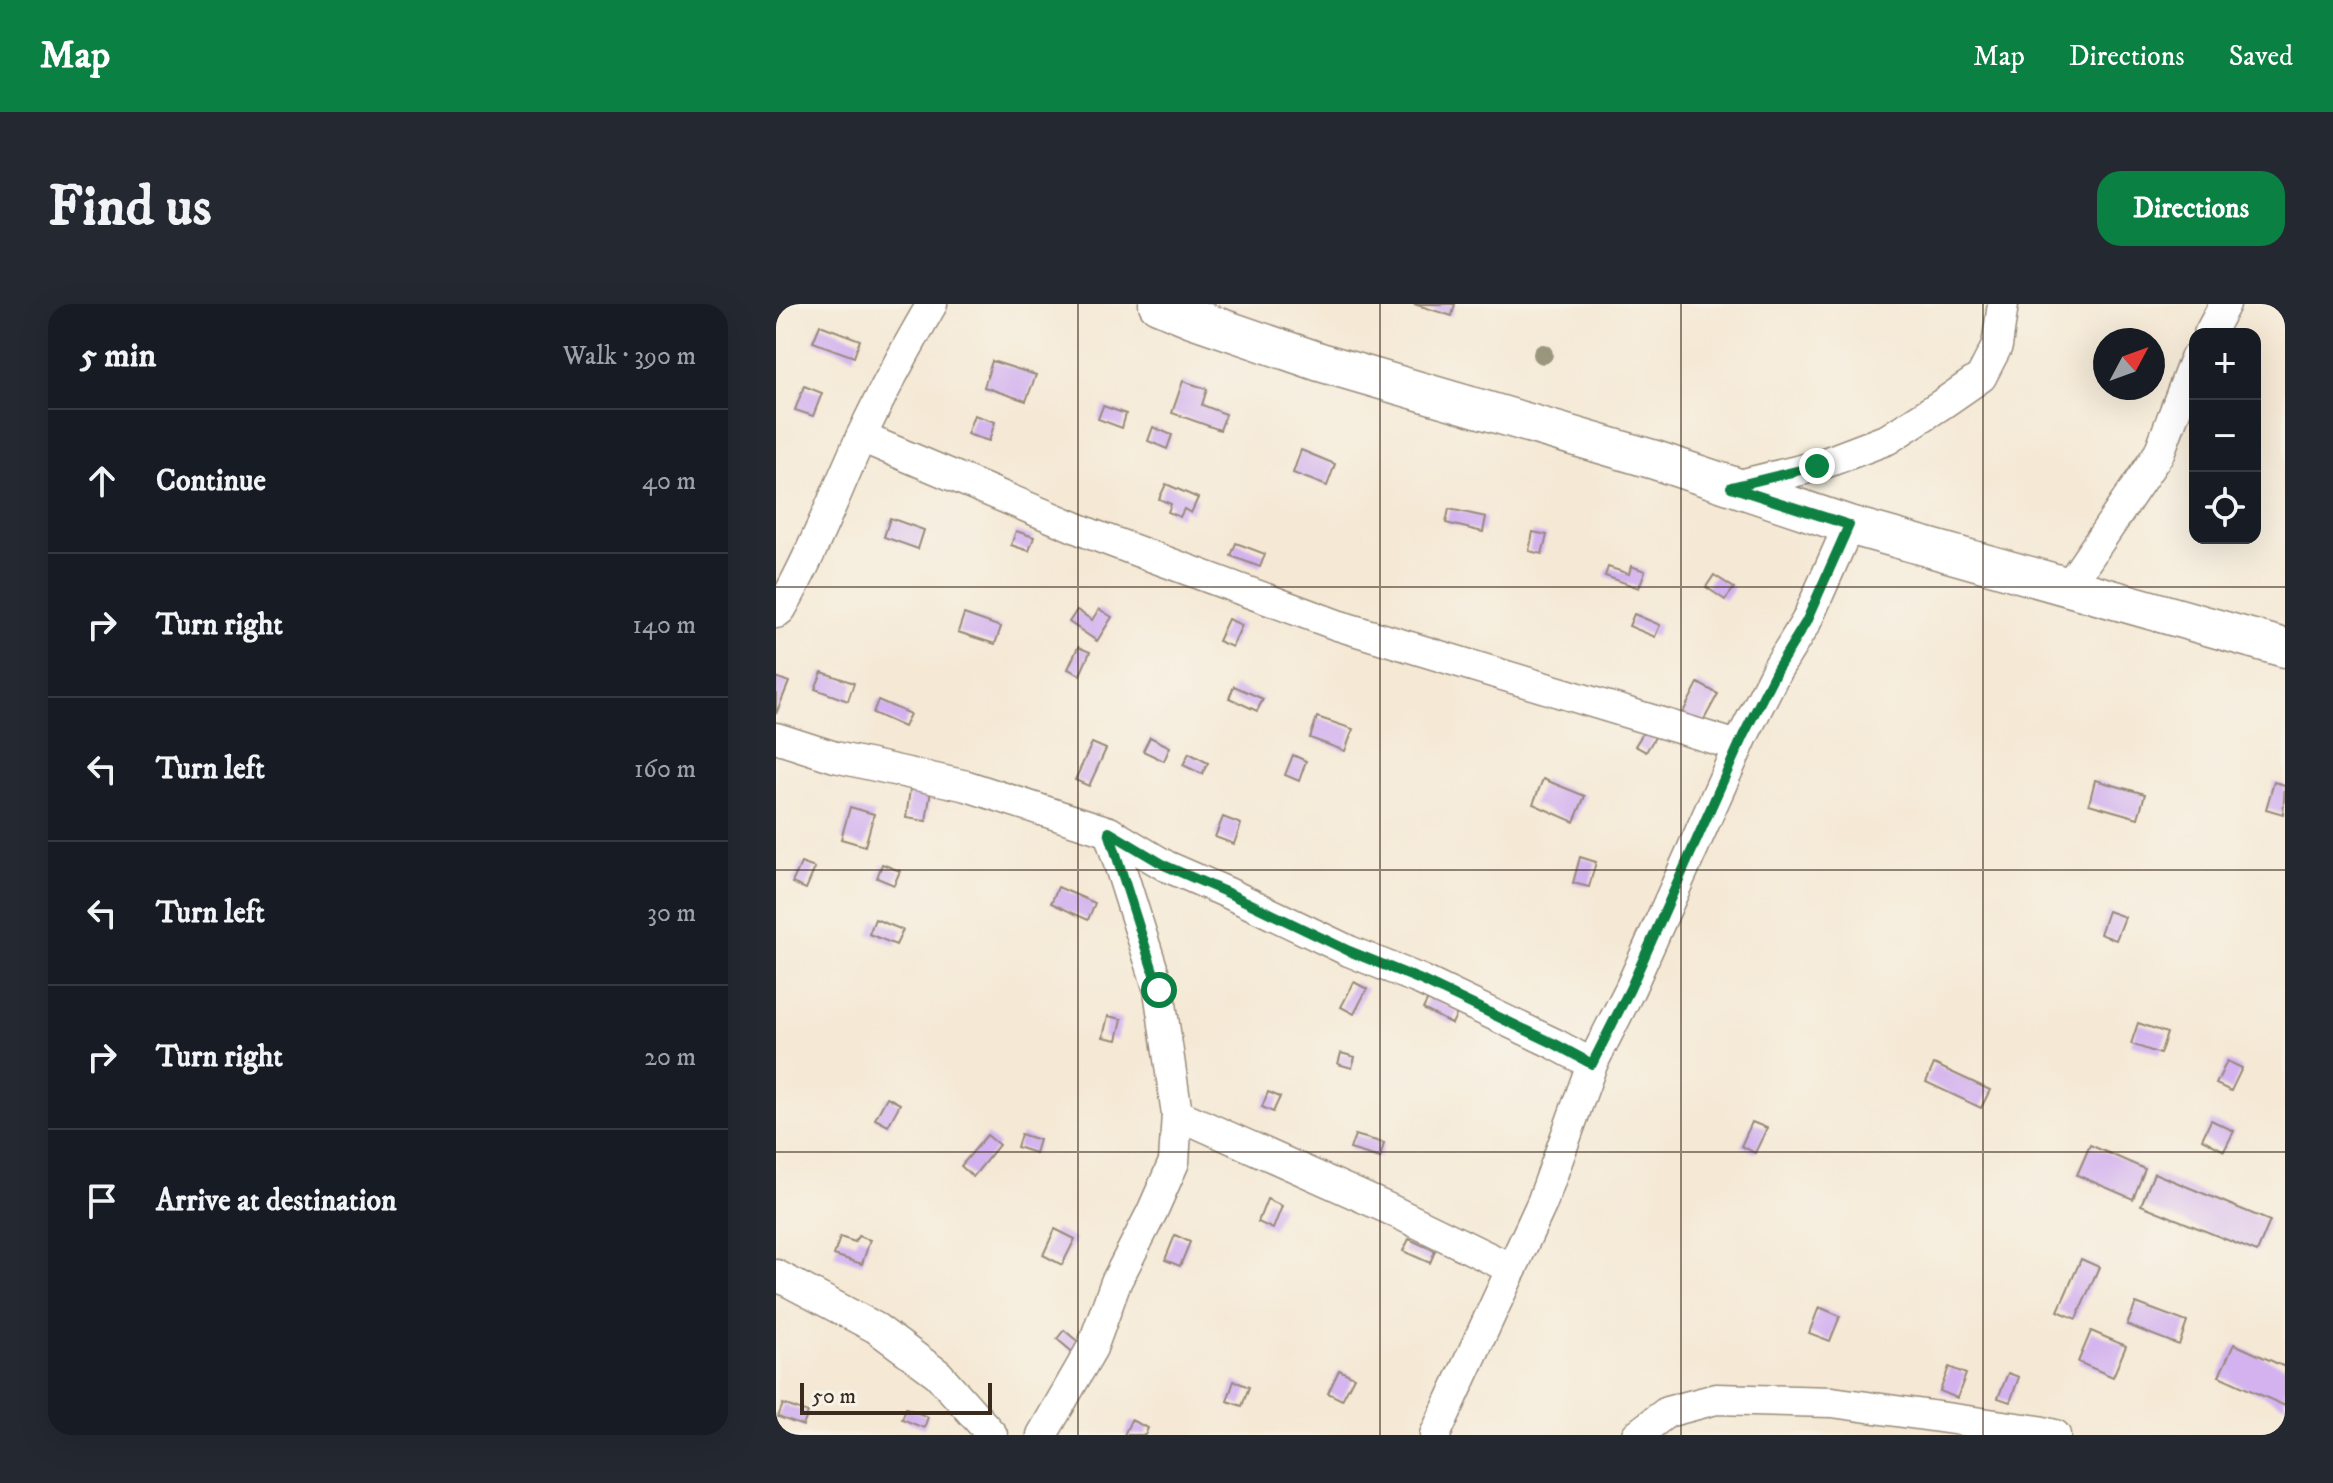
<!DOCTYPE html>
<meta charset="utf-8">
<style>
:root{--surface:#171b24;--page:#242831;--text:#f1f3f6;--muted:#9ea1a6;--line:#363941;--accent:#0b8043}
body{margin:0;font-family:"IM FELL DW Pica",serif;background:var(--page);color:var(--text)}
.controls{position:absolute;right:24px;top:24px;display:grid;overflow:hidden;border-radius:16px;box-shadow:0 8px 32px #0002}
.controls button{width:72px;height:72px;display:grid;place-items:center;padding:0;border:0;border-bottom:2px solid var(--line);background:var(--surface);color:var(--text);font:40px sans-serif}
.compass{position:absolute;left:1317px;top:24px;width:72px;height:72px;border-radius:50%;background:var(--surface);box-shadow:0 8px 32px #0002;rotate:49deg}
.scale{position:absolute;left:24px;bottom:20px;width:192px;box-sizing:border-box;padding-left:8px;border:4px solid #3b2a1e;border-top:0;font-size:22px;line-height:28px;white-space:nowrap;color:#3b2a1e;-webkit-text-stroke:6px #f7f3e8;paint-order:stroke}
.stop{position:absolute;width:24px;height:24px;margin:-18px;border:6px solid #0b8043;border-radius:50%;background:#fff}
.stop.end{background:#0b8043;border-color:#fff;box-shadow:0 2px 8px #0008}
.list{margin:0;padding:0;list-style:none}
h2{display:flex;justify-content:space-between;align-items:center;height:104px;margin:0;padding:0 32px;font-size:34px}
h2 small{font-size:26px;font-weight:400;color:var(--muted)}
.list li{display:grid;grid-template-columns:52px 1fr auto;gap:24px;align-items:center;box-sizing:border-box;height:144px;padding:0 32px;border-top:2px solid var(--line)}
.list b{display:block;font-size:30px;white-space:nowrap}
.list em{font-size:26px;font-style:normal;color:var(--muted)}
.icon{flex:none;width:44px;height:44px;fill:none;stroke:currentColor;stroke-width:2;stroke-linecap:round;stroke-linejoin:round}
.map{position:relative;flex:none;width:1509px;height:1131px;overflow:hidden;border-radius:24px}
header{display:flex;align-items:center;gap:48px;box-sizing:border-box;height:112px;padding:0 40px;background:var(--accent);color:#fff}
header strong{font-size:38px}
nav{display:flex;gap:44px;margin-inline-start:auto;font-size:28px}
.intro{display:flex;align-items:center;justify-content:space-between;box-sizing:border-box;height:192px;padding:0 48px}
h1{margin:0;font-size:56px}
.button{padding:20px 36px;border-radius:24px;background:var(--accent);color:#fff;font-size:28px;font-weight:700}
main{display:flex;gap:48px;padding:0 48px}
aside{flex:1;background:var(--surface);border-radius:24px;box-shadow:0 8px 32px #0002}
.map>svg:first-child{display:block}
.building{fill:#d3b2ef}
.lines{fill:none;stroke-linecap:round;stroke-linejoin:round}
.minor-casing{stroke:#988a7a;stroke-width:33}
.tertiary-casing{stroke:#988a7a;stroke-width:41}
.minor{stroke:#fff;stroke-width:30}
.tertiary{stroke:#fff;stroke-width:38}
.tree{fill:#9a967e}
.route{stroke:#0b8043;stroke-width:10}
.grid{fill:none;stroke:#3b2a1e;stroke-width:2;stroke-opacity:0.55}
</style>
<header>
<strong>Map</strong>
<nav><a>Map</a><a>Directions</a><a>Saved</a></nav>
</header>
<div class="intro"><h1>Find us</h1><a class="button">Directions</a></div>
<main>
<aside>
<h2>5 min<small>Walk · 390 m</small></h2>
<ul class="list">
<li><svg class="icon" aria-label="ahead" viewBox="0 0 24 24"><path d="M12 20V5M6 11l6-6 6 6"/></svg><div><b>Continue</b></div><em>40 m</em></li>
<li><svg class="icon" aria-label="right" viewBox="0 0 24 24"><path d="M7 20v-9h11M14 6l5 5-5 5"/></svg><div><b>Turn right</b></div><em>140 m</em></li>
<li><svg class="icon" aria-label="left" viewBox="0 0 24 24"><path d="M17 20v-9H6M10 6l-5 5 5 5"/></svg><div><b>Turn left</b></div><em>160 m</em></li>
<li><svg class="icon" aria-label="left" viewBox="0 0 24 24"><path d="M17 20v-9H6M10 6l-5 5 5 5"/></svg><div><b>Turn left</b></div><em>30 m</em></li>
<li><svg class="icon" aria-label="right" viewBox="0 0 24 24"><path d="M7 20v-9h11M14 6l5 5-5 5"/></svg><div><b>Turn right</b></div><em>20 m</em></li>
<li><svg class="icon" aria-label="arrive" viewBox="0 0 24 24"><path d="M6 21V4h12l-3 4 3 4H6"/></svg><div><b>Arrive at destination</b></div></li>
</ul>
</aside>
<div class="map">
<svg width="1509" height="1131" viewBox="0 0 1509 1131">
<rect width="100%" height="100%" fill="#f7f3e8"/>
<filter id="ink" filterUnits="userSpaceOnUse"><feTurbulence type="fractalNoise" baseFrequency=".0125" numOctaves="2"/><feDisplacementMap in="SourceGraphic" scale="16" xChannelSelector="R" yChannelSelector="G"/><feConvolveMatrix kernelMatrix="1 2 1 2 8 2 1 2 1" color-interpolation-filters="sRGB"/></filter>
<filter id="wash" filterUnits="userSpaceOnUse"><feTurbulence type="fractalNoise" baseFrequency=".006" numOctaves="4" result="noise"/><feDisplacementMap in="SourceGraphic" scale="32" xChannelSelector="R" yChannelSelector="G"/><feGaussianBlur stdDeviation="1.8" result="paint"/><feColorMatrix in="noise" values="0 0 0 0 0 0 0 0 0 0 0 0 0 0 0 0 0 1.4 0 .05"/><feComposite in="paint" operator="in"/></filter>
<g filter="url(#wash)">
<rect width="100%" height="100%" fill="#f5e9d5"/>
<g id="blocks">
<!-- building -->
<g class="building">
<polygon points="638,0 679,0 676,12"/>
<polygon points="44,21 84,36 78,53 37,38"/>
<polygon points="216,57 260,71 250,97 208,83"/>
<polygon points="407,77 431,85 426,101 450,110 444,126 396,109"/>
<polygon points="28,82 46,89 37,112 19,106"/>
<polygon points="327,102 350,110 346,124 322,115"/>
<polygon points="198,111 219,118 213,137 191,130"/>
<polygon points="377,123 396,131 391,145 372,137"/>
<polygon points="525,146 559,160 551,182 517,169"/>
<polygon points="390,180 422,194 415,209 408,205 404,213 392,208 395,200 383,195"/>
<polygon points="673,205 710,213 707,228 670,219"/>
<polygon points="114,214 148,226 142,245 108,233"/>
<polygon points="240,227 258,233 253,247 235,241"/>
<polygon points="757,228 771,231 766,250 753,247"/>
<polygon points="460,239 489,250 484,263 455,252"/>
<polygon points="855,262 869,267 863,284 829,272 832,263 853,270"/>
<polygon points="938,271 958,284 949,296 930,283"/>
<polygon points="323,305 336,313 321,337 293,318 301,306 316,316"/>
<polygon points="188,310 225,323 219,340 182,328"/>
<polygon points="858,310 884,321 879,333 853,322"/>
<polygon points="452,315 466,321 456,343 442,337"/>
<polygon points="302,343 314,348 304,371 292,365"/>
<polygon points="46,368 78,379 72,397 39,385"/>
<polygon points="0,373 13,378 0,410"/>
<polygon points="922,379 942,390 925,421 906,410"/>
<polygon points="458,382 487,395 481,407 453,394"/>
<polygon points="102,396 134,410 128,423 97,409"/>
<polygon points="541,413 577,425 569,447 534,434"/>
<polygon points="874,418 884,425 870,448 859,442"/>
<polygon points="374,433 394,443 388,457 367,447"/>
<polygon points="316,439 330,445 313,482 299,476"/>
<polygon points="413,449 432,459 426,470 407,461"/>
<polygon points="517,451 530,457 523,477 509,471"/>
<polygon points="767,475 809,492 798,518 757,500"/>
<polygon points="1319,476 1369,490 1362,514 1313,500"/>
<polygon points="135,478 156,481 150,517 130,514"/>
<polygon points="1498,478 1509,481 1507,510 1490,505"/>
<polygon points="74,503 98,510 89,542 65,535"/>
<polygon points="447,513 465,520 458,540 439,533"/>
<polygon points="804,553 820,558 813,583 797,579"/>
<polygon points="25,559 39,564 30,585 16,579"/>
<polygon points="106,560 124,567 118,581 101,574"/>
<polygon points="282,583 319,599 312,616 275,599"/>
<polygon points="1332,607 1349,613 1340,636 1324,630"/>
<polygon points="99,615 127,626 120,641 93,630"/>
<polygon points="578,678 591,685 578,710 565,703"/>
<polygon points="653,693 682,707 676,720 647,705"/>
<polygon points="332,712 346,715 341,736 327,733"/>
<polygon points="1362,719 1391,729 1384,750 1355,740"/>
<polygon points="565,749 579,753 576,764 562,760"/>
<polygon points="1451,757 1466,764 1455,787 1440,780"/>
<polygon points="1158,760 1214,786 1205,804 1150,778"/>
<polygon points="492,788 504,793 497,808 486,803"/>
<polygon points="111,793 124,800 112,822 99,815"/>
<polygon points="1435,816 1458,827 1448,847 1426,835"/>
<polygon points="976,818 991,824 979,849 965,842"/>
<polygon points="245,830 263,836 259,849 241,843"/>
<polygon points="211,831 223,841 197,873 185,862"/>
<polygon points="579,831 608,839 604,854 574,845"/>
<polygon points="1314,841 1369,865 1357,895 1301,871"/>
<polygon points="1378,869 1494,917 1481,948 1365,901"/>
<polygon points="491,895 506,902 497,925 482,918"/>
<polygon points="279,925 299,935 286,961 267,951"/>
<polygon points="399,931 414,938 404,962 389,956"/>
<polygon points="82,932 94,936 86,960 58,951 64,933 79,938"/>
<polygon points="633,935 659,947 654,959 627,947"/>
<polygon points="1305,955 1323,963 1300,1015 1282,1007"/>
<polygon points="1360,999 1411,1018 1403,1041 1351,1021"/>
<polygon points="1043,1003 1064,1012 1054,1037 1033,1029"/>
<polygon points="288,1026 307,1042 300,1051 281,1035"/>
<polygon points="1315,1027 1350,1042 1337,1073 1302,1058"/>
<polygon points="1458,1040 1509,1063 1509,1102 1443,1072"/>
<polygon points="1173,1063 1190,1070 1181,1094 1164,1087"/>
<polygon points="563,1066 578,1073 566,1096 552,1089"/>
<polygon points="1232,1069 1243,1073 1234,1098 1222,1094"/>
<polygon points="458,1077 473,1083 466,1102 451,1097"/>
<polygon points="7,1100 32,1109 27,1122 2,1113"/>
<polygon points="130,1104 152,1113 148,1124 126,1115"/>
<polygon points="355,1116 372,1124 369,1131 348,1131"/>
</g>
</g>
</g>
<g filter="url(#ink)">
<use href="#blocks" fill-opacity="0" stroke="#988a7a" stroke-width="2"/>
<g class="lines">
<!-- minor casing -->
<g class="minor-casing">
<g id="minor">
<polyline points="1433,30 1449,0"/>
<polyline points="85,133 315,230 561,321 962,442"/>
<polyline points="955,183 1041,162 1112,135 1166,100 1205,73 1221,42 1227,0"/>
<polyline points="1293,282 1383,149 1419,54"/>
<path d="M0,309l5,-4c32,-56 54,-115 81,-174 21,-45 45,-88 70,-131"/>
<polyline points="0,434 59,453 191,482 333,528 390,562 452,589 573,647 645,676 779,740 816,760"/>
<polyline points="401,810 611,904 736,965"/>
<polyline points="0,971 100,1024 162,1070 216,1131"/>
<polyline points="266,1131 316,1044 340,978 376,908 398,858 401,810 383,686 333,528"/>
<polyline points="659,1131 766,899 816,760 854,685 967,432 1001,365 1030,318 1073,221"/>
<polyline points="861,1131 891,1108 940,1095 1056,1098 1263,1127 1279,1131"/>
</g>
</g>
<!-- tertiary casing -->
<g class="tertiary-casing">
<polyline id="tertiary" points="382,0 416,14 544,58 879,156 1073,221 1509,344"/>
</g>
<!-- minor -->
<use href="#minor" class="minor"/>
<!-- tertiary -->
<use href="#tertiary" class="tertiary"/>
</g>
<!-- trees -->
<circle class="tree" cx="767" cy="50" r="10"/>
</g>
<g class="lines" filter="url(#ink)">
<!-- route -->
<polyline class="route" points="383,686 333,528 390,562 452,589 573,647 645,676 779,740 816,760 854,685 967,432 1001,365 1030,318 1073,221 955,183 1041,162"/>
</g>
<!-- grid -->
<path class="grid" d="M302,0v1131M604,0v1131M905,0v1131M1207,0v1131M0,283h1509M0,566h1509M0,848h1509"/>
</svg>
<div class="controls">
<button>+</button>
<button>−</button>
<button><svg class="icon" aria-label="locate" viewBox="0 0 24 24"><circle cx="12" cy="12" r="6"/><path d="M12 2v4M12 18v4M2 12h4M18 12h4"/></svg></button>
</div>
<svg class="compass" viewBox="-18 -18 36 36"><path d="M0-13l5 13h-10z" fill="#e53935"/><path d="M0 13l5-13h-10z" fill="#9ea1a6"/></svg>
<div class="scale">50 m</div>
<div class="stop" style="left:383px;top:686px"></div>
<div class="stop end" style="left:1041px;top:162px"></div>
</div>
</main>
